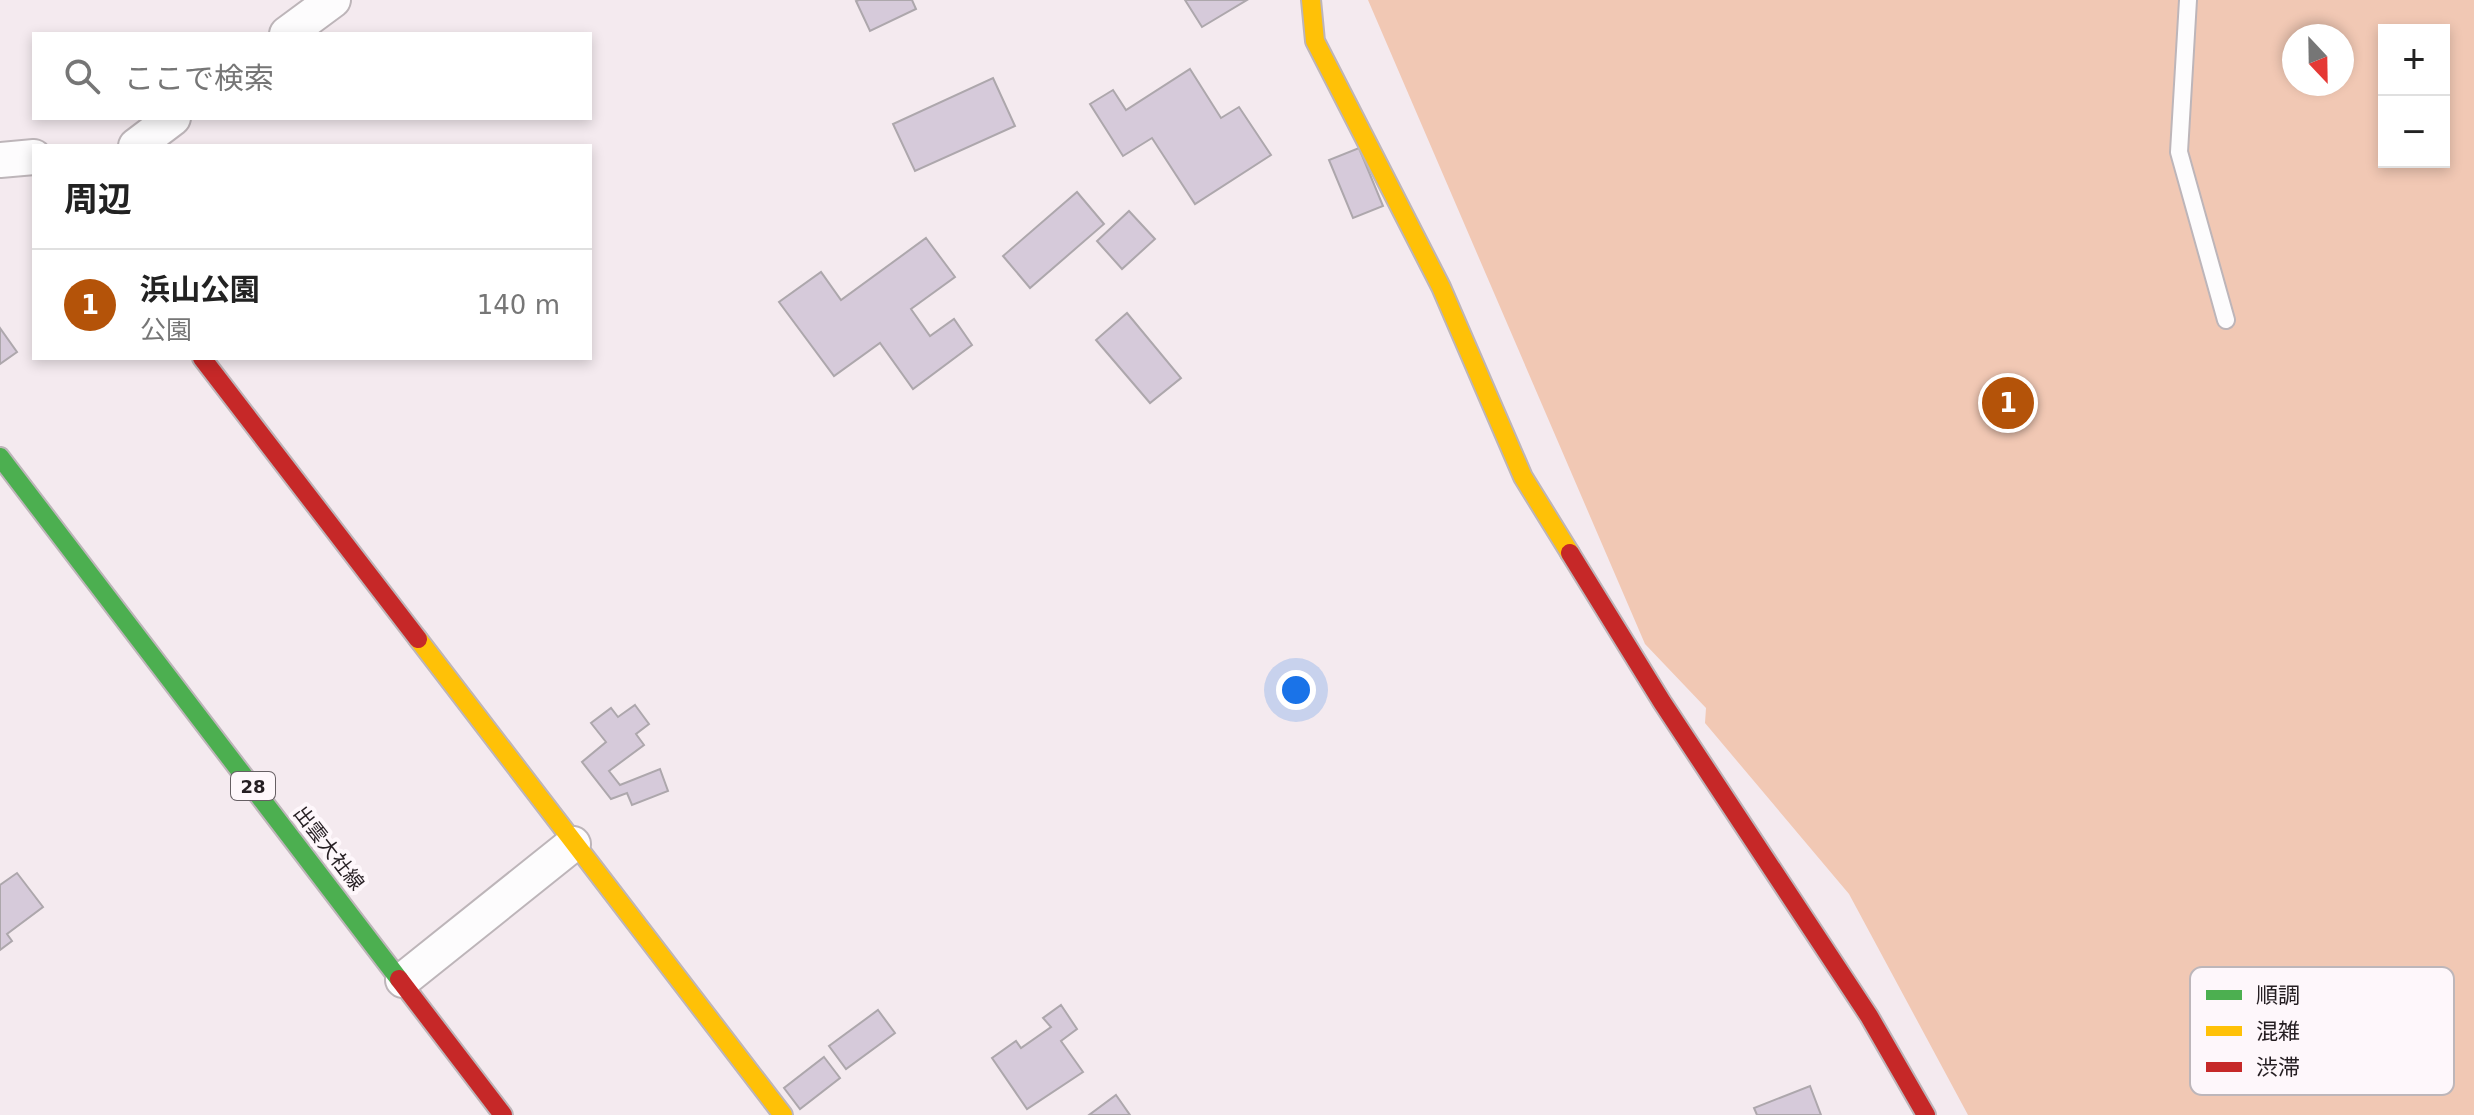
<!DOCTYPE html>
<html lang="ja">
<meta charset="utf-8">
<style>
:root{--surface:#fff;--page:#f2f2f2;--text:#222;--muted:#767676;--line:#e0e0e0;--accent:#b45309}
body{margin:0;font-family:"DejaVu Sans","Noto Sans JP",sans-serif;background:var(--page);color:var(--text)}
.controls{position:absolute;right:24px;top:24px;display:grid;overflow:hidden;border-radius:0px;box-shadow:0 4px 12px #0003}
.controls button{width:72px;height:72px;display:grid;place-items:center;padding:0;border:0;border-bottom:2px solid var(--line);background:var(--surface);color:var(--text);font:40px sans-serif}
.compass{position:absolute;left:2282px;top:24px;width:72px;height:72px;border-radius:50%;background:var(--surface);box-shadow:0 4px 12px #0003;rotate:158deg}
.you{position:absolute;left:1296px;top:690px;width:28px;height:28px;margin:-20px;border:6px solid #fff;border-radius:50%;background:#1a73e8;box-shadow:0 0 0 12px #1a73e833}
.badge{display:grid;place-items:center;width:52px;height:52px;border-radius:50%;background:var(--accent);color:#fff;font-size:26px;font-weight:700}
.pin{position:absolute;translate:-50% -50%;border:4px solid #fff;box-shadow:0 2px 8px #0006}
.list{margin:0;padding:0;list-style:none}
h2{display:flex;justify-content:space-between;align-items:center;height:104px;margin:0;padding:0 32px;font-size:34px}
h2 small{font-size:26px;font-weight:400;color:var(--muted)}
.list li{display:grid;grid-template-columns:52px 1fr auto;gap:24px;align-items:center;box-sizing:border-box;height:112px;padding:0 32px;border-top:2px solid var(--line)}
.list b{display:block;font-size:30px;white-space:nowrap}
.list p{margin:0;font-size:26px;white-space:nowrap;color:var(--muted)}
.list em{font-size:26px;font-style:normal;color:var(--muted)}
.icon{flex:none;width:44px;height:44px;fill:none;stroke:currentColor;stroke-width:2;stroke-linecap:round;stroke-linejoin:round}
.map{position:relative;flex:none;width:2474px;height:1115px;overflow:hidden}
.search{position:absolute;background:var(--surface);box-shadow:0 4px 12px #0003;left:32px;top:32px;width:560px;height:88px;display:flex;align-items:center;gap:20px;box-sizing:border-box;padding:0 28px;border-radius:0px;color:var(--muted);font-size:30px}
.panel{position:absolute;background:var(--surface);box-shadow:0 4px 12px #0003;left:32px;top:144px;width:560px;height:216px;border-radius:0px}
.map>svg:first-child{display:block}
.green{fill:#f1c8b4;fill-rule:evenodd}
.building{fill:#d6cada;stroke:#ada7ac;stroke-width:2}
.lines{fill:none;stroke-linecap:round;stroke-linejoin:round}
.lane-casing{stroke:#bdb5b9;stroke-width:20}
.street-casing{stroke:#bdb5b9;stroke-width:38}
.fast-casing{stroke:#bdb5b9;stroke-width:22}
.slow-casing{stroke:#bdb5b9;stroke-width:22}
.jam-casing{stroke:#bdb5b9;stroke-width:22}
.lane{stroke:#fdfcfd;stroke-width:16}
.street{stroke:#fdfcfd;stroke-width:34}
.fast{stroke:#4caf50;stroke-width:18}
.slow{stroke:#ffc107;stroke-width:18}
.jam{stroke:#c62828;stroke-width:18}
.labels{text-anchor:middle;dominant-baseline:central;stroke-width:8;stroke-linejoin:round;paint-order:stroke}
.shield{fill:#fef7fb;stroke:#665f63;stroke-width:2}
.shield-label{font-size:18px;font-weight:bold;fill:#251e22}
.street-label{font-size:20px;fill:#251e22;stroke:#fef7fb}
.key{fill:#fef7fb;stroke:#bdb6ba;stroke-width:2}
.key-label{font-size:22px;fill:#251e22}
</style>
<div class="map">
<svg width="2474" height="1115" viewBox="0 0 2474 1115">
<rect width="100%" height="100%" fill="#f4eaef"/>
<!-- green -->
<path class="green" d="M1368,0h1106v1115h-506l-119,-221 -144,-171 1,-15 -61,-64zM2384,30h60v132h-60zM2294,36h48v48h-48z"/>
<!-- building -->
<g class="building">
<polygon points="859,0 912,0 916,9 870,31 856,1"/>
<polygon points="1185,0 1247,0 1202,27"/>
<polygon points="1190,69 1221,118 1239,107 1271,155 1195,204 1152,138 1123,156 1090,104 1113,90 1126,110"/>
<polygon points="993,78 1015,126 915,171 893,124"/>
<polygon points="1359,148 1383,206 1353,218 1329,160"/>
<polygon points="1077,192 1104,224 1030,288 1003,256"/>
<polygon points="1129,211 1155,239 1122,269 1097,241"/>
<polygon points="926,238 955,277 911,309 930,336 954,319 972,345 913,389 880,343 834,376 779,302 821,272 841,300"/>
<polygon points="1127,313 1181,378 1150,403 1096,340"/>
<polygon points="0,328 17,352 0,364"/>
<polygon points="635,705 649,724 636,734 644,745 609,771 620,785 660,769 668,791 632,805 627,793 611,799 582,762 606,742 591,723 611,708 618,717"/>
<polygon points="17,873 43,907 7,934 12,941 0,950 0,885"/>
<polygon points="1061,1005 1077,1029 1061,1041 1083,1072 1027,1109 992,1058 1016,1041 1021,1048 1051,1027 1043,1018"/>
<polygon points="878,1010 895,1033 846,1069 829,1046"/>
<polygon points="824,1057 840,1078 800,1109 784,1088"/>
<polygon points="1810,1086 1821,1115 1757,1115 1754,1108"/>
<polygon points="1116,1095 1130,1115 1089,1115"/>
</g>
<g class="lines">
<!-- lane casing -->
<g class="lane-casing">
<polyline id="lane" points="2188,0 2179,152 2226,320"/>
</g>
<!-- street casing -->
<g class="street-casing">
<g id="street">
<polyline points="287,34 333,0"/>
<polyline points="136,146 173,118"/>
<polyline points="0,160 34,157"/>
<polyline points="403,980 573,844"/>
</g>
</g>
<!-- fast casing -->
<g class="fast-casing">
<polyline id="fast" points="0,457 399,979"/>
</g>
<!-- slow casing -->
<g class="slow-casing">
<g id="slow">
<polyline points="1311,0 1315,41 1441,287 1523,477 1570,553"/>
<polyline points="418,639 783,1115"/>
</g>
</g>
<!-- jam casing -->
<g class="jam-casing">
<g id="jam">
<polyline points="202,358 418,639"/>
<polyline points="1570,553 1662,702 1869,1016 1926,1115"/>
<polyline points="399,979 503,1115"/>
</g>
</g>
<!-- lane -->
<use href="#lane" class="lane"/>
<!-- street -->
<use href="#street" class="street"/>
<!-- fast -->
<use href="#fast" class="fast"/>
<!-- slow -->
<use href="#slow" class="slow"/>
<!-- jam -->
<use href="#jam" class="jam"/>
</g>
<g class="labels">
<!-- shield labels -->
<rect class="shield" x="231" y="772" width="44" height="28" rx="6"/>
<g class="shield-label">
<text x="253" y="786">28</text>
</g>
<!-- street labels -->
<g class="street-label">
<text transform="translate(329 848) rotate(52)">出雲大社線</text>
</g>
</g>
<!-- legend -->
<rect x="2190" y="967" width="264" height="128" rx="12" class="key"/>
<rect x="2206" y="990" width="36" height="10" fill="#4caf50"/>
<rect x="2206" y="1026" width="36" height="10" fill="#ffc107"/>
<rect x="2206" y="1062" width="36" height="10" fill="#c62828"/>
<g class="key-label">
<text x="2256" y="1003">順調</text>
<text x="2256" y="1039">混雑</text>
<text x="2256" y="1075">渋滞</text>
</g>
</svg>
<div class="controls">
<button>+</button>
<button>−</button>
</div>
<svg class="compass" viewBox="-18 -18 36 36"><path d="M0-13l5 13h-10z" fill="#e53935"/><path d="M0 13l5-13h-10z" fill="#767676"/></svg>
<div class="you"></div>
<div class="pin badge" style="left:2008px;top:403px">1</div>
<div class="search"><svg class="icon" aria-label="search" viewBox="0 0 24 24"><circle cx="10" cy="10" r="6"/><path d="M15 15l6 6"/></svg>ここで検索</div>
<section class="panel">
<h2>周辺<small></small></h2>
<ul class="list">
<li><span class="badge">1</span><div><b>浜山公園</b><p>公園</p></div><em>140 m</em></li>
</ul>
</section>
</div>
